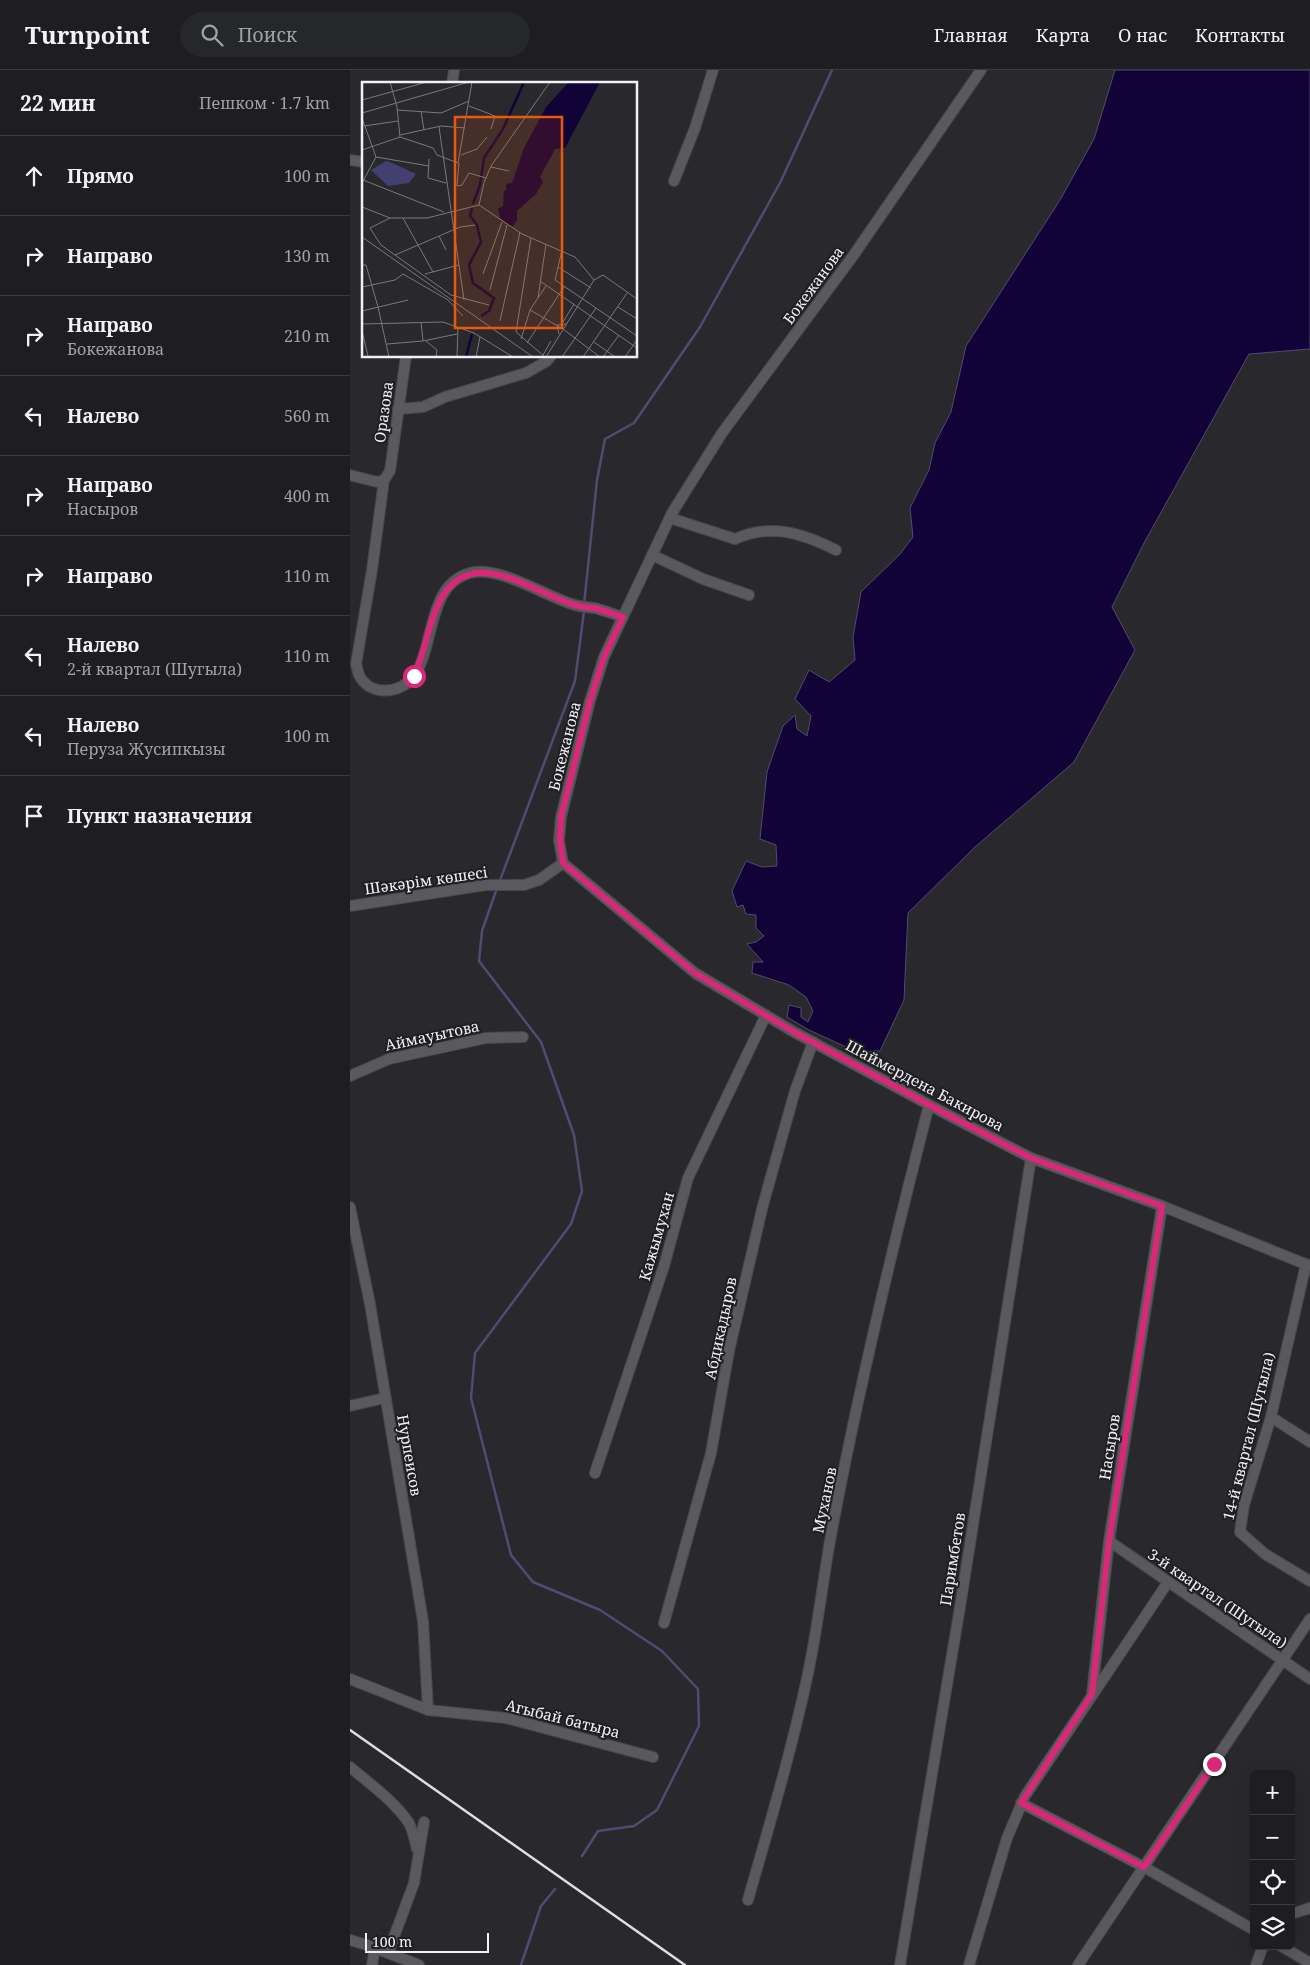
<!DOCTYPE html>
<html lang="ru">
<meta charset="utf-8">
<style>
:root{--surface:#1e1e22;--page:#26272a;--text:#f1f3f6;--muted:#a1a2a5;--line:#3c3c40}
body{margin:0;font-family:"Noto Serif",serif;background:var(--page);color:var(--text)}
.controls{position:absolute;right:15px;bottom:15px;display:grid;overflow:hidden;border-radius:8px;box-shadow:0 5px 20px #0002}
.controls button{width:45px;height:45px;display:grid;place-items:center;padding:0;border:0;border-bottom:1px solid var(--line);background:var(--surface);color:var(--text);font:25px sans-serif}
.scale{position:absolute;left:15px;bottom:12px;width:124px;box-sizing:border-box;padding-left:5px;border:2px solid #f2f2f6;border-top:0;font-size:14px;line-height:18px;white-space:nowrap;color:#f2f2f6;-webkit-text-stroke:4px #1f1f23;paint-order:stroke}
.stop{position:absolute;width:15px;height:15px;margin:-11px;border:4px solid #db2777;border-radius:50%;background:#fff}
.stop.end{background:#db2777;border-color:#fff;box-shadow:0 1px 5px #0008}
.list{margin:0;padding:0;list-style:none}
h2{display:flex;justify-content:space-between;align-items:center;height:65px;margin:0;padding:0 20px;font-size:21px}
h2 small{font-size:16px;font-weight:400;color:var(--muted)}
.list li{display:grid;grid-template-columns:32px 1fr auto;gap:15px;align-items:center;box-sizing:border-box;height:80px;padding:0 20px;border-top:1px solid var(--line)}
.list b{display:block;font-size:19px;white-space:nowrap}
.list p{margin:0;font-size:16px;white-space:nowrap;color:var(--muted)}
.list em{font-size:16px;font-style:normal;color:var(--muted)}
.icon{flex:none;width:28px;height:28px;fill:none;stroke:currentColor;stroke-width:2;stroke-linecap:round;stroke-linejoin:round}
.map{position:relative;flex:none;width:960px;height:1895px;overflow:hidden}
header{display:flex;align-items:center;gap:30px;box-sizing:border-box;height:70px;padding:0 25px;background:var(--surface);border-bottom:1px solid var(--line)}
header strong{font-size:24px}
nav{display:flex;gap:28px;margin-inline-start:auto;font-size:18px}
.search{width:350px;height:45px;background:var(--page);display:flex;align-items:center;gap:12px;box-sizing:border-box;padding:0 18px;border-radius:28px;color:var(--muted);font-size:19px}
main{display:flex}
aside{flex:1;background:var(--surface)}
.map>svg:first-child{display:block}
.water{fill:#110237;stroke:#544a70}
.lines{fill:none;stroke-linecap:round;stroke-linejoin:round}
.stream{stroke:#544a70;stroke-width:2.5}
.minor-casing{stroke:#47474b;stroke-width:12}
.minor{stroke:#59595e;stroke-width:10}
.rail{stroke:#dddde2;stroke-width:2.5}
.route{stroke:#db2777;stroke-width:6}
.labels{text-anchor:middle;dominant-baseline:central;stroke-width:4;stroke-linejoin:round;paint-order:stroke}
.street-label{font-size:15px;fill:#f2f2f6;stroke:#1f1f23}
.inset-river{fill:none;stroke:#110237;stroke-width:2.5}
.inset-road{fill:none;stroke:#79797d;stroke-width:1}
.view{fill:#e8590c;fill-opacity:0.15;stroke:#e8590c;stroke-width:2.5}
.inset-edge{fill:none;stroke:#f2f2f6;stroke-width:2.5}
</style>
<header>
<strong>Turnpoint</strong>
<div class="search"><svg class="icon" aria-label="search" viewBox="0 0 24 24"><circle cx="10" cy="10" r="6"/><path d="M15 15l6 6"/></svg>Поиск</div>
<nav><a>Главная</a><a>Карта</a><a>О нас</a><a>Контакты</a></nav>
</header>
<main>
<aside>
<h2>22 мин<small>Пешком · 1.7 km</small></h2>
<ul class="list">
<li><svg class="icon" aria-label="ahead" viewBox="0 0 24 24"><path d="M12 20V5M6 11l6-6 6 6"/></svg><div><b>Прямо</b></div><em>100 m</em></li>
<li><svg class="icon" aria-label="right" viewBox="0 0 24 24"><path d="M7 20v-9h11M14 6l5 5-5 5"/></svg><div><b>Направо</b></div><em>130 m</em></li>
<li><svg class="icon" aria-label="right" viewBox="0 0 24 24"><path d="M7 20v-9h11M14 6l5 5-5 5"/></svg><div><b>Направо</b><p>Бокежанова</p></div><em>210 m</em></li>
<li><svg class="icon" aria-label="left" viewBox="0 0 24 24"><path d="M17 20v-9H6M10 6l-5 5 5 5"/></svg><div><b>Налево</b></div><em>560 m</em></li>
<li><svg class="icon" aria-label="right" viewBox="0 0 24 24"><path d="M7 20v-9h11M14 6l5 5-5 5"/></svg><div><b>Направо</b><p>Насыров</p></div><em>400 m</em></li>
<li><svg class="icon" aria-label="right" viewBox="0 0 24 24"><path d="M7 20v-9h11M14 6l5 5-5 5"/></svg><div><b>Направо</b></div><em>110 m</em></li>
<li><svg class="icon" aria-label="left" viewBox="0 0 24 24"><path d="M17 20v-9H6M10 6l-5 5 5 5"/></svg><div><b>Налево</b><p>2-й квартал (Шугыла)</p></div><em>110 m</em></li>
<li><svg class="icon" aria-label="left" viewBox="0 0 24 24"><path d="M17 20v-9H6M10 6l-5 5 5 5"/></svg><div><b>Налево</b><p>Перуза Жусипкызы</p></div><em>100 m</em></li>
<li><svg class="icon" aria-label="arrive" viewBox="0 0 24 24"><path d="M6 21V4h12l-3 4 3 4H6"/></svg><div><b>Пункт назначения</b></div></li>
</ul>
</aside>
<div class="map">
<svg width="960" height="1895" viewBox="0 0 960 1895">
<rect width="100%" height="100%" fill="#28282d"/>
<!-- water -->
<polygon class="water" points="765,0 960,0 960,279 899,284 794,473 762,537 785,580 724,692 625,777 558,843 554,930 530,981 507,982 459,960 437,947 439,935 451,938 451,947 458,952 463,941 456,927 439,915 402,903 403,892 413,892 397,874 406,872 414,866 406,858 406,845 396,844 393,835 387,837 382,821 396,791 412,797 427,796 426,775 410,769 417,702 433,656 445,645 447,659 457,666 461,646 445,629 459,600 479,612 505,590 503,567 511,522 550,484 563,467 560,438 579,400 585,373 601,342 616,276 710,130 744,69"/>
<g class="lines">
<!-- stream -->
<g class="stream">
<polyline points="234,535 247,410 255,369 284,353 350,257 431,111 482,0"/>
<polyline points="149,813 225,611 234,541"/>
<polyline points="147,818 132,861 129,891 191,972 224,1065 232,1121 221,1154 125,1283 121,1328 161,1485 183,1512 250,1540 312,1581 348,1619 349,1656 307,1740 284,1756 248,1761 232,1786"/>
<polyline points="171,1895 191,1836 205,1819"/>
</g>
<!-- minor casing -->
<g class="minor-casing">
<g id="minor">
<polyline points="102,14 104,0"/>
<polyline points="0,90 14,92"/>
<polyline points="324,111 345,58 363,0"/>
<polyline points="48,339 73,337 95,327 176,303 197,291 201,286"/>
<polyline points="0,405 27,412 34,410 40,401 56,286"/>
<path d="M34,410l-12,90 -16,94c1,4 2,8 3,11 11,22 42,19 55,1 21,-29 13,-92 56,-103 30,-8 76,24 105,32 6,2 12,2 19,3 9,2 19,6 29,9"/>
<path d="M320,448l65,21c36,-16 67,-6 101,11"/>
<polyline points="302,485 353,509 399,525"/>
<polyline points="213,793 209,770 211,747 240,631 254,587 322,443 372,363 503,186 631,0"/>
<polyline points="213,793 345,903 444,962 598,1045 681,1088 812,1136 960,1196"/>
<polyline points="0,836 136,815 174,815 189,810 213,793"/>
<polyline points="0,1006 39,989 136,968 173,967"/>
<polyline points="0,1137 20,1234 73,1551 78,1640"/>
<polyline points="956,1194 921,1347 894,1435 890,1462 915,1484 960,1511"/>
<polyline points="0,1336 35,1328"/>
<polyline points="921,1347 960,1372"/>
<polyline points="245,1403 314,1196 338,1108 416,945"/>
<polyline points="759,1471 960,1609"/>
<polyline points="314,1553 361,1383 379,1281 413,1135 445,1021 463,972"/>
<polyline points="0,1609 78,1640 156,1648 303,1687"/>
<polyline points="742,1624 759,1471 812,1136"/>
<path d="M0,1697c20,17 44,34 59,56 4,8 6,18 8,26"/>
<polyline points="671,1733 794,1797 904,1860"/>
<path d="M398,1830c21,-74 43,-147 59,-222 10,-45 15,-92 23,-137 27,-147 62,-292 99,-436"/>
<polyline points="941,1844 960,1838"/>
<polyline points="0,1870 17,1875 69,1895"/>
<polyline points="931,1876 960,1893"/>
<polyline points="38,1883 64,1813 74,1752"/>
<polyline points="22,1895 25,1878"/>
<polyline points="550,1895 610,1537 681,1088"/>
<polyline points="619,1895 657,1768 675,1726 818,1512"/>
<polyline points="728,1895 960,1549"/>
<polyline points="906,1895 913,1876"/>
</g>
</g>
<!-- minor -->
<use href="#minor" class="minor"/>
<!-- rail -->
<polyline class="rail" points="0,1660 335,1895"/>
</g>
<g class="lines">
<!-- route -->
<path class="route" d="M64,606c12,-25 15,-60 30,-82 33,-48 90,-1 131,11 6,2 12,2 19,3 9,2 19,6 29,9l-19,40 -14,44 -29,116 -1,23 3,23 132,110 99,59 154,83 83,43 131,48 -53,335 -17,153 -71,109 123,64 70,-103"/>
</g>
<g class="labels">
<!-- street labels -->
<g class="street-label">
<text transform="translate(463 215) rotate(-54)">Бокежанова</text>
<text transform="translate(33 342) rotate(-82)">Оразова</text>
<text transform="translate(214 676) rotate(-76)">Бокежанова</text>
<text transform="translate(76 810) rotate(-8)">Шәкәрім көшесі</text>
<text transform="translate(82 965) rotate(-12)">Аймауытова</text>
<text transform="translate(575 1015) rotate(28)">Шаймердена Бакирова</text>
<text transform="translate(306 1166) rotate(-74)">Кажымухан</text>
<text transform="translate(370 1258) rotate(-78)">Абдикадыров</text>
<text transform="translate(898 1366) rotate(-76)">14-й квартал (Шугыла)</text>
<text transform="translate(759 1377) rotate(-81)">Насыров</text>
<text transform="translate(60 1385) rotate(80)">Нурпеисов</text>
<text transform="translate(474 1430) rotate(-78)">Муханов</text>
<text transform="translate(602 1489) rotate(-81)">Паримбетов</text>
<text transform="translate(868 1528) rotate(34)">3-й квартал (Шугыла)</text>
<text transform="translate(213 1648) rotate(14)">Агыбай батыра</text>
</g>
</g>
<!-- overview -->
<g transform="translate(12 12)">
<rect width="275" height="275" fill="#28282d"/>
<path d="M24,79l4,1 26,12 -7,9 -21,3 -17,-16z" fill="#433f71"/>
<path d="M207,0h31l-35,66 -10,1 -15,28 3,5 -7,12 -19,17v10l-5,6 -12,-9 -2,-9 5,-3 1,-16 2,1v-7l6,-1 12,-35 22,-41z" fill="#110237"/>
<path class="inset-river" d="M111,122l7,-19 4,-27 19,-29 21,-47M110,126l-2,8 7,9 4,17 -12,23 4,18 21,15 -5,13 -8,5M104,275l6,-23"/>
<path class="inset-road" d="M28,0l7,25 3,30 33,11 4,7 21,8 14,-81M0,18l65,-18M107,24l26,10 -4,13M35,28l44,3 28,-12M59,29l3,19M0,31l107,-31M0,36l14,39M2,44l34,-5M77,45l25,173M38,53l41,-9 24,2M0,68l38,-13M99,73l16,-6 10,-12M14,75l53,9M67,77l-1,19 18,5M97,81l-2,23 5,-1 7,-12 17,5M129,85l18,4M1,98l81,32M0,101l14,-26M117,123l43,29 53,23 19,23 -48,77M117,123l5,-22 7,-17 59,-84M0,125l28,11h37l52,-13M28,136l-20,10 11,17 70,50 38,10M41,136l30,54M77,154l7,14M0,155l171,120M169,156l-15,94 29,25M200,168l-7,30 82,56M33,173l65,-28 15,-2M0,183h4l12,42 11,50M196,185l33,21M63,192l34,-9M121,192l19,-52M232,198l9,-5 34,24M178,199l97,67M0,205l33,-7 8,-6 45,26 15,16M128,208l17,-65M176,216l8,-54M256,225l19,12M168,228l33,19 37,28M0,229l46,-11M138,239l20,-89M59,240l2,19M201,240l11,-18M0,242l81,-2 31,11 39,24M0,249l6,25M197,252l-2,-9 9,-1M159,257l9,-29 16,-24M64,259l11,9 -1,7M232,260l21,15M165,261l37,-56M25,262l36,-3 34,-7M181,273l8,-14M95,275l1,-30M114,275l4,-20M200,275l34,-49M221,275l44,-64M241,275l16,-22M263,275l12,-17"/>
<path class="view" d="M93,35h107v211h-107z"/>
<rect width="275" height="275" class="inset-edge"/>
</g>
</svg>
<div class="controls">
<button>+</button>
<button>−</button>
<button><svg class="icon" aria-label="locate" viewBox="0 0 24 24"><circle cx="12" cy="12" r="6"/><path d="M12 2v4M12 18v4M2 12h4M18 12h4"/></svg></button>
<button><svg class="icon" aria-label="layers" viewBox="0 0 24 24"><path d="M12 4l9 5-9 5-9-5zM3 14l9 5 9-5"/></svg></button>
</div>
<div class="scale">100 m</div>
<div class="stop" style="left:64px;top:606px"></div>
<div class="stop end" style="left:864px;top:1694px"></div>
</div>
</main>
